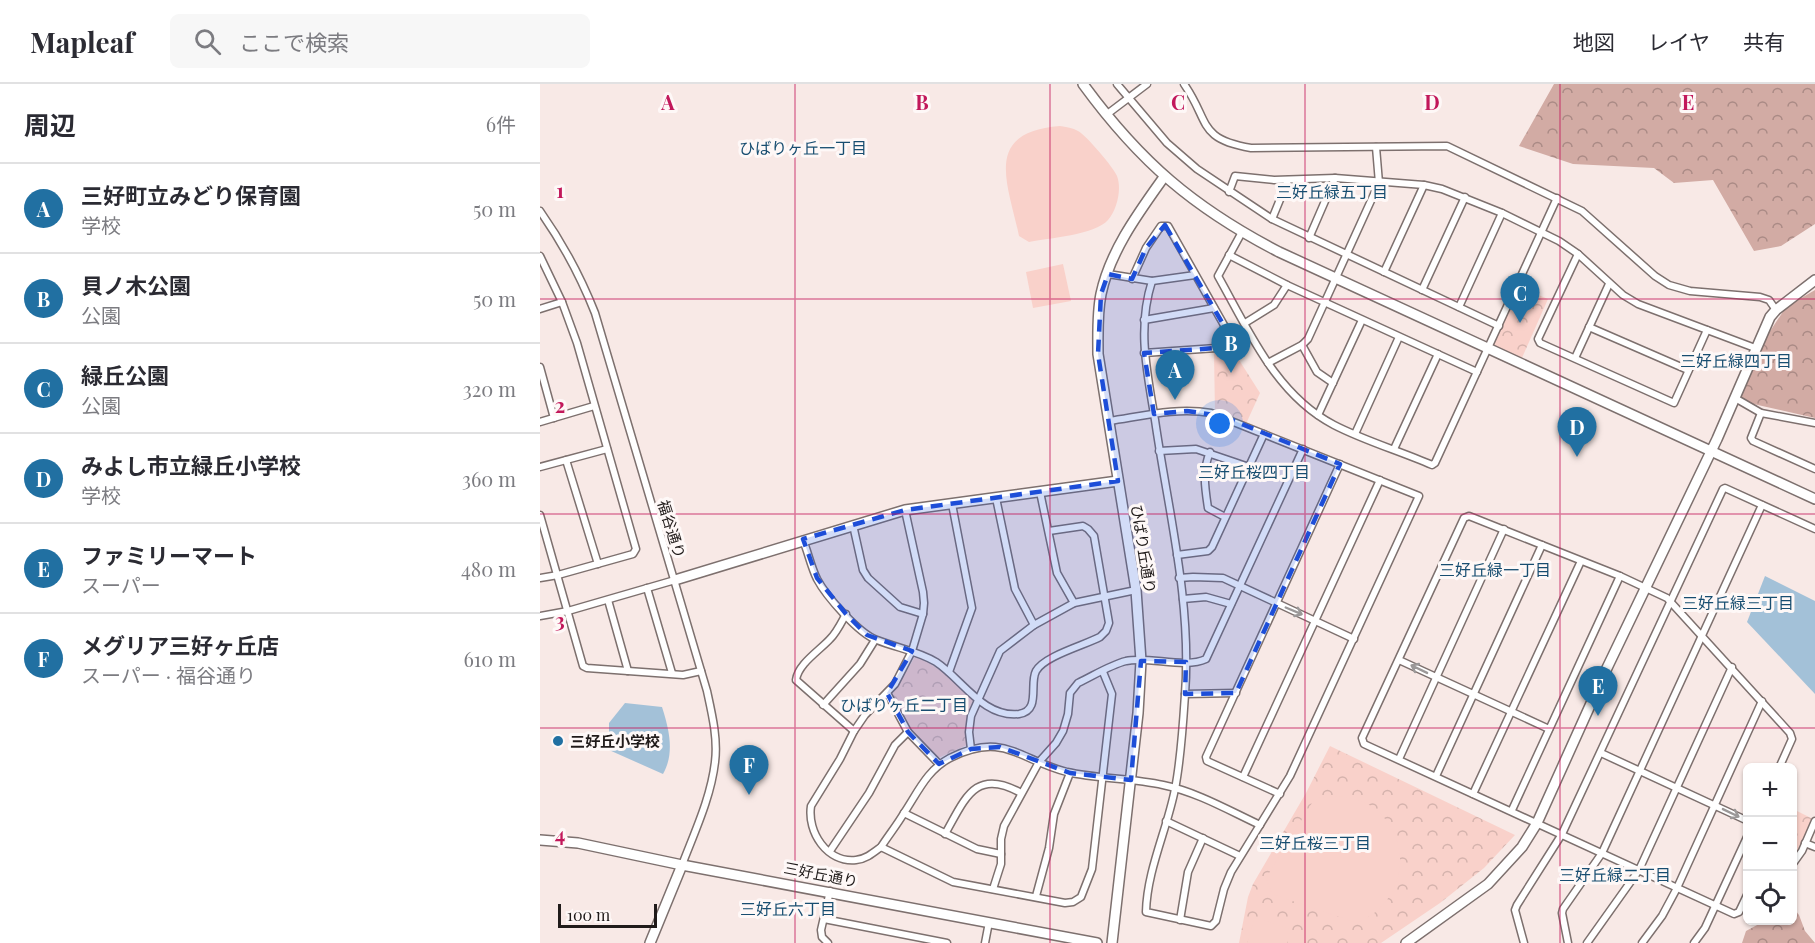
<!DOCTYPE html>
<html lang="ja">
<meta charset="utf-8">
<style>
:root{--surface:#fff;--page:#f7f7f7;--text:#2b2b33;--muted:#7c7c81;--line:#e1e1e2;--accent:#2170a2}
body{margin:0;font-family:"Playfair Display","Noto Sans JP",serif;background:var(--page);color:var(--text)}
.controls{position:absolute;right:18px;bottom:18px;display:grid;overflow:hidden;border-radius:9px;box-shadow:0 2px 4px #0004}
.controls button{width:54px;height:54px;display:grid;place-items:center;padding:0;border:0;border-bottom:2px solid var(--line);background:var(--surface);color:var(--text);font:30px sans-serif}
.scale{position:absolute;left:18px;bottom:15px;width:99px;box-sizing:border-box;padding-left:6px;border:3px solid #201b1a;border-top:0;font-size:16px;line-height:21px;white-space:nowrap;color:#201b1a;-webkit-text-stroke:4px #fef8f7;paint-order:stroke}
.you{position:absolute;left:680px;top:340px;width:21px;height:21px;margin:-15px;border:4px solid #fff;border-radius:50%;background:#1a73e8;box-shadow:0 0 0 9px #1a73e833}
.badge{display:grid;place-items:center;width:39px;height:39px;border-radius:50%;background:var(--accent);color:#fff;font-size:20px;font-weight:700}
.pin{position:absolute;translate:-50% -50px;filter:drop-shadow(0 2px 3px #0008)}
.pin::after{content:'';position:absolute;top:32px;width:21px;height:18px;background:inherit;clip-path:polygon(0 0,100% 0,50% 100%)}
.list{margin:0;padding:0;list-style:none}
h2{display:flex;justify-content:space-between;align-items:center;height:78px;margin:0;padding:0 24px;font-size:26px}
h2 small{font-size:20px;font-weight:400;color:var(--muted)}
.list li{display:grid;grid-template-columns:39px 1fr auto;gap:18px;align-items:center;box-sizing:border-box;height:90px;padding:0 24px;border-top:2px solid var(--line)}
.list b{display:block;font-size:22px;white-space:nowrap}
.list p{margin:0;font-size:20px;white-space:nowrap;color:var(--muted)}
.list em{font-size:20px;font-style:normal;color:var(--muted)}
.icon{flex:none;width:33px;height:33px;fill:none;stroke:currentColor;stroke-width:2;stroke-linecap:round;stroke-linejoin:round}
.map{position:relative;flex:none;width:1275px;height:859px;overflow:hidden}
header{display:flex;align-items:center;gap:36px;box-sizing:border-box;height:84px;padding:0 30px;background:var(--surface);border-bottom:2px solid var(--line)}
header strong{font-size:28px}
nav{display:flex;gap:33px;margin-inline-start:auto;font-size:21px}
.search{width:420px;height:54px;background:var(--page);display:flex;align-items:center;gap:15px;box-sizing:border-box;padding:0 21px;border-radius:9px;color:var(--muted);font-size:22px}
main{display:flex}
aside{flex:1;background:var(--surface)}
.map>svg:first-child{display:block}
.forest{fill:url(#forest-crowns)}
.park{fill:url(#park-crowns)}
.pitch{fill:#f9d1ca}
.water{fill:#a3c1d8}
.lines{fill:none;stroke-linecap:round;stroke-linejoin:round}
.street-casing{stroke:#7d706e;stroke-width:9}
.secondary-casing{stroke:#7d706e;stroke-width:12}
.street{stroke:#fff;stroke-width:6}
.secondary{stroke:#fff;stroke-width:9}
.oneway{stroke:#9b9898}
.marked{fill:#1d4ed8;fill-opacity:0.2;stroke:#1d4ed8;stroke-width:4.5;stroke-dasharray:12 8;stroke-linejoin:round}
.grid{fill:none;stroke:#c2185b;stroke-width:1.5;stroke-opacity:0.55}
.poi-dot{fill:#2170a2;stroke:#fef8f7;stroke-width:2}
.labels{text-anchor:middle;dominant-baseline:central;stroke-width:6;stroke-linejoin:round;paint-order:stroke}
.street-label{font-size:15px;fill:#201b1a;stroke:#fef8f7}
.poi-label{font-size:15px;font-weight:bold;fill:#201b1a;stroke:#fef8f7;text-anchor:start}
.neighbourhood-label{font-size:16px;fill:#174d70;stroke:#fef8f7}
.grid-label{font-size:20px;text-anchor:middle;font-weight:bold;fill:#c2185b;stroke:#fef8f7;stroke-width:6;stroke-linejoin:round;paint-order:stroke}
</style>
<header>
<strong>Mapleaf</strong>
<div class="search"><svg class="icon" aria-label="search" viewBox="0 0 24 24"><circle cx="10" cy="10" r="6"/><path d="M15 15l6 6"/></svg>ここで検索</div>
<nav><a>地図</a><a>レイヤ</a><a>共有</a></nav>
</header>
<main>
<aside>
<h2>周辺<small>6件</small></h2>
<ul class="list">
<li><span class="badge">A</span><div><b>三好町立みどり保育園</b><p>学校</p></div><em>50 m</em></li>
<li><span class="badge">B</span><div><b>貝ノ木公園</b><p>公園</p></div><em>50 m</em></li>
<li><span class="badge">C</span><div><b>緑丘公園</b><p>公園</p></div><em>320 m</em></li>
<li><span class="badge">D</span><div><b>みよし市立緑丘小学校</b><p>学校</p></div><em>360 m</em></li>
<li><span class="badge">E</span><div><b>ファミリーマート</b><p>スーパー</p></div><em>480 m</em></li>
<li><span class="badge">F</span><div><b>メグリア三好ヶ丘店</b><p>スーパー · 福谷通り</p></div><em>610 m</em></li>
</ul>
</aside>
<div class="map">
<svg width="1275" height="859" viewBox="0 0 1275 859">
<defs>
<pattern id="forest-crowns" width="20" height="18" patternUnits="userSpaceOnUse" patternTransform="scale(1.5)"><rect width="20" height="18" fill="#d2aba4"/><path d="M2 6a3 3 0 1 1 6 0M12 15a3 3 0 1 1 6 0" fill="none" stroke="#aa8a85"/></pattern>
<pattern id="park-crowns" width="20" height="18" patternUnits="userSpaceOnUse" patternTransform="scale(1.5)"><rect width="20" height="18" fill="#f9d1ca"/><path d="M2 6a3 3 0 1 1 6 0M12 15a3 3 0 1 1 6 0" fill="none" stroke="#d5b3ad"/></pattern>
</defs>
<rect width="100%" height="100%" fill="#f8e9e6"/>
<!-- forest -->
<g class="forest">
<polygon points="1014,0 1275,0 1275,140 1241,162 1214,167 1173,96 1134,99 1114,84 1033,80 979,62"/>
<polygon points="1275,206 1275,334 1200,317 1205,300 1221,261 1246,223"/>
<polygon points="1253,823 1259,831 1265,847 1275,859 1202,859 1206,847 1219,840 1222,837 1252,836"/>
</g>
<!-- park -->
<g class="park">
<polygon points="979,203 1008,215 981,276 951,262"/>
<polygon points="694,268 720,309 705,342 675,329 674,269"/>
<path d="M376,571l27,17 31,27c-9,15 -8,29 -7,46l-31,14 -27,-32 -17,-32z"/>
<polygon points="790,662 975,751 944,784 900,819 841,859 699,859 708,813 713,800 766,709"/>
<polygon points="1253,725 1273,735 1256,771 1253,774"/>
</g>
<!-- pitch -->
<g class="pitch">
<path d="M520,42c6,1 13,2 18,5 8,4 36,37 39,45 5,13 0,34 -9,44 -13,15 -60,18 -79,22l-10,-6c-11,-53 -37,-104 41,-110z"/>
<polygon points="523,180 531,217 493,224 486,188"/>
<path d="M800,712c10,3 23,4 31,10 45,32 36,96 -14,117l-85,-29 -6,-16 49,-80z"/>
<polygon points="715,833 751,845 747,859 707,859"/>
</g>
<!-- water -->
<g class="water">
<polygon points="1225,492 1275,517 1275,610 1207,538"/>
<path d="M85,619l37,4c7,22 13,46 1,67l-54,-24v-27z"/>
</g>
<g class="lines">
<!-- street casing -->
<g class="street-casing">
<g id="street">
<polyline points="577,0 627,59 657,85 732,135 959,242"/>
<path d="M644,0c26,37 13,55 67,64l196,-2 135,65 73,65 14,9 21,6 70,6 9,3 7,10"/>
<polyline points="566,31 607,0"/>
<polyline points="689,108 695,92 734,96 795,94 884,101 902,105 962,129 1019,157 1038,170 1083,211 1098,220 1215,264"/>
<path d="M0,127c24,34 40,64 55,102l112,378c5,23 11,48 8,71 -4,35 -20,69 -33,103"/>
<polyline points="732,135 748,96"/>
<path d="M702,148l-24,44c31,55 58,119 116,149 31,16 66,26 98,40l3,-2 122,-265"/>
<polyline points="769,154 795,94"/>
<polyline points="1038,170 998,255 1000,259 1134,319 1167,246"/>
<polyline points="689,171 747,201 937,288"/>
<polyline points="0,172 22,218 37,259 96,465 93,470 18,491 0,494"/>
<polyline points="844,188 884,101"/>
<polyline points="568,190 612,197 655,191"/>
<polyline points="592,195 606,164 621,142 628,142 693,257 693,262 691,263 604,269"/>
<polyline points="882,206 925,113"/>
<polyline points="919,223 962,129"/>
<polyline points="0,225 22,218"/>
<polyline points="604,236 674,224"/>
<polyline points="705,239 734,221 747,201"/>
<polyline points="1049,243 1148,286"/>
<polyline points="762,261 777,288 793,299"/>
<polyline points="1035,274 1069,200"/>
<polyline points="728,279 762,261 768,255 839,99 836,63"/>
<polyline points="0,283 14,334"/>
<polyline points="1195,314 1221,329 1275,339"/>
<polyline points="1221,329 1211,354 1213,357 1275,385"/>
<polyline points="778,331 822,236"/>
<path d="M569,337c34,-5 68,-14 102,-8l208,83 -129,280 -59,96 -7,17 -8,32 -5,5 -65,-14c1,-42 21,-82 29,-123 6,-30 8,-64 10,-95 7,-92 -17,-184 -30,-274 -8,-48 -18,-92 -3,-139"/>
<polyline points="0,338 54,322"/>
<polyline points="815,350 859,253"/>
<polyline points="854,365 898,270"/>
<polyline points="619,367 656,365 709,383"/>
<path d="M670,368c-8,19 -5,36 -2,56l17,9"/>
<polyline points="26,376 58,480"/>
<polyline points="0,383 67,365"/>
<polyline points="500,408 517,489 534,519"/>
<polyline points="456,414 475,505 494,541"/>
<path d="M365,426l18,82 1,11 -1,11 -11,37 -17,33 -30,31 -11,16 -14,28 -29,47c-4,26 16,57 45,54 10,-1 17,-7 25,-13 7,-11 16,-22 23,-34 14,-21 23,-43 46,-55 54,-27 69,2 117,14 31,7 65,6 96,13 34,7 65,25 97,40"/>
<polyline points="0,431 43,582 47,584 143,591 161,587"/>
<polyline points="313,441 323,486 328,494 360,523 383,530"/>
<path d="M263,456c5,12 8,27 14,39 9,17 42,55 60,61 20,8 41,11 59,22 26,17 47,56 83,52 22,-3 10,-30 17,-43 8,-15 49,-26 64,-34l6,-6 3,-8 -15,-87 -6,-7 -5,-3 -34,5"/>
<polyline points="637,471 668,467 672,463 724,350"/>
<polyline points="639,494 653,493 683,494 814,555"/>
<polyline points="107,504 132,589"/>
<polyline points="643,515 666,513 691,520"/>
<polyline points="68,516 88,587"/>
<path d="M306,530c-5,9 -9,18 -16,25 -11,12 -32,25 -34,41l58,51"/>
<polyline points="0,532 28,527 135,496"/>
<polyline points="859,576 1009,645"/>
<polyline points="409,588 432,524 412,420"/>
<polyline points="347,609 368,648 399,680"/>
<polyline points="645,610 696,609"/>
<polyline points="283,621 320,580 335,556"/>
<polyline points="431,665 429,648 431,632 460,567 494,541 534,519 596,506"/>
<polyline points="1061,669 1208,737"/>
<polyline points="859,675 964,445"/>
<polyline points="896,692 1002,461"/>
<polyline points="703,693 840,396"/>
<polyline points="740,710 667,677 666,673 800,380"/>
<polyline points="933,710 1041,477"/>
<polyline points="972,726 1080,492"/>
<polyline points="364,729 437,765 461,770"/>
<polyline points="626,737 700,772"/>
<path d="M405,750c20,-35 30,-67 76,-41"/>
<polyline points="1265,759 1275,763"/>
<polyline points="341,763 413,798 525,819 533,818 541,813 552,785 572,610 563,588"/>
<polyline points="290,767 329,709 355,661 368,648"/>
<polyline points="1252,781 1262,767 1275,737"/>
<path d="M453,805l8,-25v-25l3,-13 35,-64 17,-19 7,-12 5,-17 2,-21 8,-10c15,-7 32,-18 48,-22 23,-5 59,8 80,-2l97,-210"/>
<polyline points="1208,809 1199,828 1194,830 824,660 822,654 924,434 929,432 1080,492 1127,514 1250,649 1252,655 1239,684"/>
<polyline points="496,812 509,764 514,730 530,689"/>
<polyline points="284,835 407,859"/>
<polyline points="640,836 648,788 663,754"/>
<polyline points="288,859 282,853 281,846 290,807"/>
<polyline points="445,859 449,838"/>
<polyline points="984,859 975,826 977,821 1022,750 1183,405 1185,404 1275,445"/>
<polyline points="1028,859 1022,829 1023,825 1062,769 1222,421"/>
<polyline points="1047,859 1099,786 1192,583"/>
<polyline points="1102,859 1122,832 1137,804 1222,617"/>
<polyline points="1154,859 1165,844 1208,751"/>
</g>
</g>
<!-- secondary casing -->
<g class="secondary-casing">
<g id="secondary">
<path d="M543,0c57,78 111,124 196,168l536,247"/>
<polyline points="135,496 365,426 578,397"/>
<polyline points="0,756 38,759 142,781 557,859"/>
<polyline points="110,859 142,781"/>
<path d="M572,859l26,-230 3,-52 -5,-71 -38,-236c0,-20 -1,-40 3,-60 9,-43 38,-82 63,-117"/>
<polyline points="866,859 948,800 982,763 997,739 1067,584 1177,355 1230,233 1236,226 1275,196"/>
</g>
</g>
<!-- street -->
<use href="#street" class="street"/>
<!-- secondary -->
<use href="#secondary" class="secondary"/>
</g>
<!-- one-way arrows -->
<defs><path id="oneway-shaft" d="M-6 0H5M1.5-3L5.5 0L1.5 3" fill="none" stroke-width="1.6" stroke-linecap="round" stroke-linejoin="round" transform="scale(1.5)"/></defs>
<g class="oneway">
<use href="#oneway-shaft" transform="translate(754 527) rotate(23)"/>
<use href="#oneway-shaft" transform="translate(879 585) rotate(-154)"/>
<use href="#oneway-shaft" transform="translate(1191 729) rotate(26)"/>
</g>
<!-- marked area -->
<path class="marked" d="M625,141l68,116 -2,6 -87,6 10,61 33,-3 35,5 118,48 -104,229 -51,1 1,-32 -45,-1 -10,119 -61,-7 -70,-26 -29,2 -32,15 -31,-32 -21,-39 25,-42 -45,-16 -21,-21 -29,-36 -14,-39 102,-29 213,-29 -20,-127 3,-60 7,-20 24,5 14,-31z"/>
<!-- grid -->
<path class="grid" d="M255,0v859M510,0v859M765,0v859M1020,0v859M0,215h1275M0,430h1275M0,644h1275"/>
<!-- markers -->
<circle class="poi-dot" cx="18" cy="657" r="6"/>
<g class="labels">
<!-- street labels -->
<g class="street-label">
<text transform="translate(132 445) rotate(73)">福谷通り</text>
<text transform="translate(604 465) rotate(81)">ひばり丘通り</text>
<text transform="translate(281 790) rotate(11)">三好丘通り</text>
</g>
<!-- poi labels -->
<g class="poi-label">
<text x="30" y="657">三好丘小学校</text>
</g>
<!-- neighbourhood labels -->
<g class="neighbourhood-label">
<text x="263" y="63">ひばりヶ丘一丁目</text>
<text x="792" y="107">三好丘緑五丁目</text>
<text x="1196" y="276">三好丘緑四丁目</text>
<text x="714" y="387">三好丘桜四丁目</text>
<text x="955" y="485">三好丘緑一丁目</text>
<text x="1198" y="518">三好丘緑三丁目</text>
<text x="364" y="620">ひばりヶ丘二丁目</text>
<text x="775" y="758">三好丘桜三丁目</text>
<text x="1075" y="790">三好丘緑二丁目</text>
<text x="248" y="824">三好丘六丁目</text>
</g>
</g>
<g class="grid-label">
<text x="128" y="26">A</text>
<text x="382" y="26">B</text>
<text x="638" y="26">C</text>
<text x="892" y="26">D</text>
<text x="1148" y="26">E</text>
<text x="20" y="114">1</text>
<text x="20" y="329">2</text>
<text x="20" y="544">3</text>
<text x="20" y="758">4</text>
</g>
</svg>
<div class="controls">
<button>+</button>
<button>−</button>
<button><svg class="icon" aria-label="locate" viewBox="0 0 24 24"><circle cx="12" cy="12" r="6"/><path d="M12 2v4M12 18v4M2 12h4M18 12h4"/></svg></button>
</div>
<div class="scale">100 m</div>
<div class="you"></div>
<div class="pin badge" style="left:635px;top:316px">A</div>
<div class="pin badge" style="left:691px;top:289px">B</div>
<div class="pin badge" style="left:980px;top:239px">C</div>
<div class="pin badge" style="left:1037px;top:373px">D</div>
<div class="pin badge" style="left:1058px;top:632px">E</div>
<div class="pin badge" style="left:209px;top:711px">F</div>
</div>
</main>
